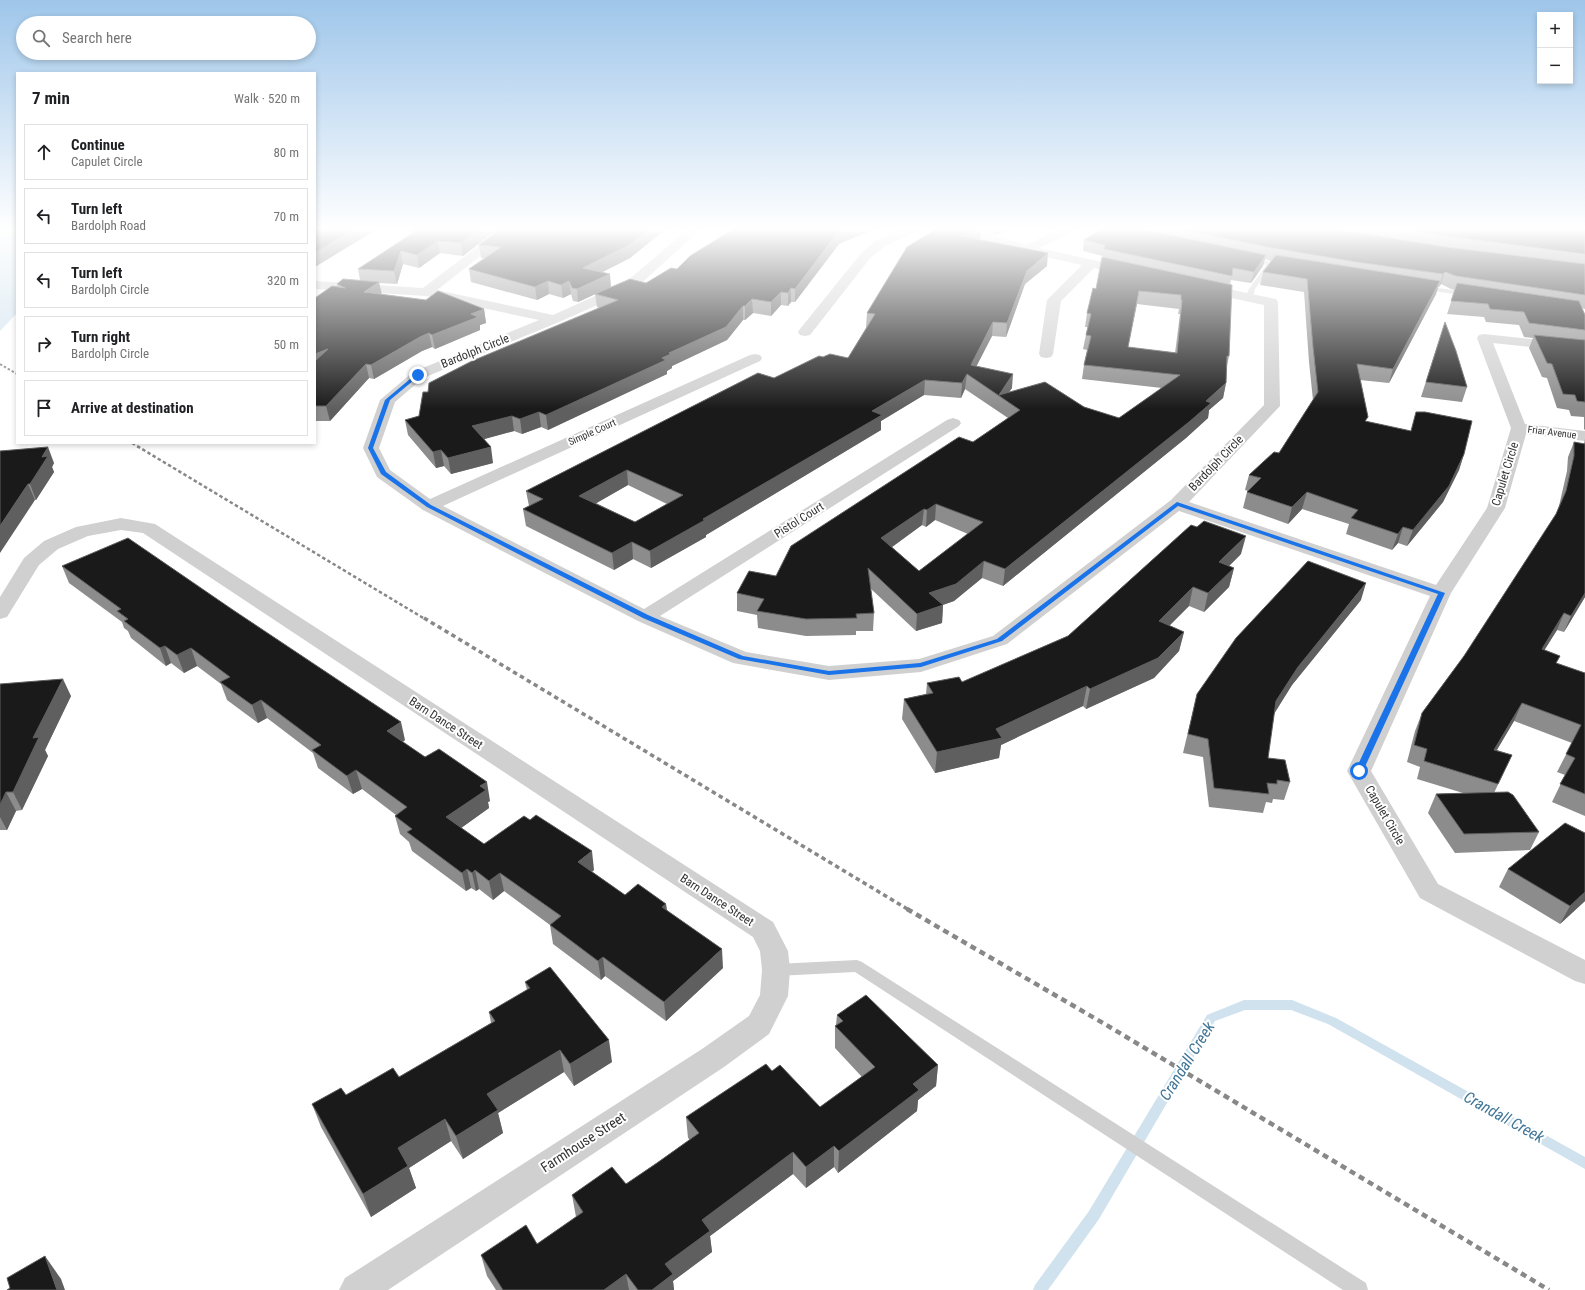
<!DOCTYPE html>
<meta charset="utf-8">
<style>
:root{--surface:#fff;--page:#f6f6f6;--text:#202124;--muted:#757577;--line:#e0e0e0}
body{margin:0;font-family:"Roboto Condensed",sans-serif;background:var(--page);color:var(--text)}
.controls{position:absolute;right:12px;top:12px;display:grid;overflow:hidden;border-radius:0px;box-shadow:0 2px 6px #0003}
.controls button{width:36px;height:36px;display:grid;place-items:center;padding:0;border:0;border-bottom:1px solid var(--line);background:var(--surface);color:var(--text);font:20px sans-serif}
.stop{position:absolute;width:12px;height:12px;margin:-9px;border:3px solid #1a73e8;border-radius:50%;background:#fff}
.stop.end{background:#1a73e8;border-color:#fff;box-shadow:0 1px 4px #0008}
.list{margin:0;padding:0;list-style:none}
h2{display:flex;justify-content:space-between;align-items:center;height:52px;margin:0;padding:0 16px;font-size:17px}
h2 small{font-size:13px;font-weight:400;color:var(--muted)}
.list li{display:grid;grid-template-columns:26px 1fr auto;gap:12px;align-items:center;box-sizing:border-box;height:56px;margin:0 8px 8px;padding:0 8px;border:1px solid var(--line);border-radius:0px}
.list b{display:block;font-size:15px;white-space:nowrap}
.list p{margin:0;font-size:13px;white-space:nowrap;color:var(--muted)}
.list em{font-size:13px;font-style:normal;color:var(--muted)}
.icon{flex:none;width:22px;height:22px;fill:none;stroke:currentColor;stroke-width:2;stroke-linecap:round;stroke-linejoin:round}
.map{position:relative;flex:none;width:1585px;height:1290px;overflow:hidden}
.search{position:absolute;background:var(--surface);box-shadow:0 2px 6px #0003;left:16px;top:16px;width:300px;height:44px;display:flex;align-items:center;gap:10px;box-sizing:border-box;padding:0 14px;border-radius:22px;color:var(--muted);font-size:15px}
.panel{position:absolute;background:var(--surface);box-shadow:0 2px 6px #0003;left:16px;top:72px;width:300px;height:372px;border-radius:0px}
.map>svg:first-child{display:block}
.water{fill:#cfe2ee}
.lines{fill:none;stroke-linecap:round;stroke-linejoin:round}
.stream{fill:#cfe2ee;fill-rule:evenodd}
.lane{fill:#d0d0d0;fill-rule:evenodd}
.street{fill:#d0d0d0;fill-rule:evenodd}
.rail-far3{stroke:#888;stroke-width:2;stroke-dasharray:2.5 2;stroke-linecap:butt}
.rail-far2{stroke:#888;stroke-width:2.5;stroke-dasharray:3.5 2.5;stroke-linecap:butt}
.rail-far1{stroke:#888;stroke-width:3.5;stroke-dasharray:4.5 3.5;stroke-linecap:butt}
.rail{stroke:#888;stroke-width:4.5;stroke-dasharray:6 4.5;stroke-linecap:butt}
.wall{fill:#8c8c8c;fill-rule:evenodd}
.shaded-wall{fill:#5f5f5f}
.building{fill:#1a1a1a;stroke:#5f5f5f;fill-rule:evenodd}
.route{fill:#1a73e8}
.labels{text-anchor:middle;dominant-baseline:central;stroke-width:4;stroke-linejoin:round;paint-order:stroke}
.far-street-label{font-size:10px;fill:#333;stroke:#fff}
.street-label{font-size:12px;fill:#333;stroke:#fff}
.near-street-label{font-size:14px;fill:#333;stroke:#fff}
.near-water-label{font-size:16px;font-style:italic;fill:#3f7597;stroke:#fff}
</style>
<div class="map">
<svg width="1585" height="1290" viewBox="0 0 1585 1290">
<rect width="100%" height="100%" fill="#fff"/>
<!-- water -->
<polygon class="water" points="0,228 17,228 17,313 0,331"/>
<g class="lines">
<!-- stream -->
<polygon class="stream" points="1244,1000 1292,1000 1336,1018 1585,1157 1585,1169 1328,1024 1291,1010 1245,1010 1215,1021 1099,1219 1048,1290 1033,1290 1035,1285 1089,1211 1207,1015"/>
<!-- lane -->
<g class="lane">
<polygon points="1250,258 1284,264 1287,266 1284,268 1272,266 1255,289 1253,298 1249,300 1245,298 1249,289 1266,265 1248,261 1248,259"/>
<polygon points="1423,286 1468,292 1471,294 1468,296 1421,289 1421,287"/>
<polygon points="857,960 862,962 1366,1283 1368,1290 1343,1290 855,972 776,976 771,974 769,970 771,966 776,964"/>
</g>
<!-- street -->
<g class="street">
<polygon points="502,228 516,228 437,290 553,315 626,282 689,228 702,228 636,288 559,322 423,378 395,402 379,448 390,470 430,499 750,355 755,354 760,355 762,358 760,361 443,506 644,609 947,420 953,418 959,420 961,423 959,426 660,616 746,652 829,666 919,659 993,636 1171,500 1264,405 1264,305 1199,291 1197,288 1199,285 1204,284 1271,298 1276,299 1278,302 1280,406 1189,502 1436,585 1487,508 1511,428 1477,338 1479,335 1484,334 1585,345 1585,353 1493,343 1525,424 1585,431 1585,441 1526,434 1505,508 1451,593 1371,771 1438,884 1585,960 1585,984 1575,981 1420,898 1347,771 1430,596 1179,511 1007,644 921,672 829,680 733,663 638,621 423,510 377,477 363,448 380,400 413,372 539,320 426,296 315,289 315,281 423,288"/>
<polygon points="904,228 921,228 919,231 885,246 871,257 810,335 805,336 800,335 798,332 800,329 863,251 877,240"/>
<polygon points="949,228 969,228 1026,245 1061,228 1077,228 1075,231 1039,248 1134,269 1135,272 1134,275 1129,276 1094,268 1061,301 1053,354 1051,357 1046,358 1041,357 1039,354 1047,300 1082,265 1023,252 951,231"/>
<polygon points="121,518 155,524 773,922 788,951 790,970 788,996 769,1034 724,1067 388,1290 339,1290 345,1278 702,1049 749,1016 760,995 762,970 760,951 753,937 143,533 121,530 88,536 58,549 39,565 7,617 0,619 0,597 24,558 44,541 76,527"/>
</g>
<!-- rail-far3 -->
<polyline class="rail-far3" points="0,364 17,374"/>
<!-- rail-far2 -->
<polyline class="rail-far2" points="132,443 425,619"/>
<!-- rail-far1 -->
<polyline class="rail-far1" points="424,618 909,910"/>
<!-- rail -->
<polyline class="rail" points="907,909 1103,1023 1549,1290"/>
</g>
<!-- wall -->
<g class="wall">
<polygon points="409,228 499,228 463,256 440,253 419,268 403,264 397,284 379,283 381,294 484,309 486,323 480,325 480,330 435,349 432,347 422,351 374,379 369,378 330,421 315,421 315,298 337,287 337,284 360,280 358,269 412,233"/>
<polygon points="501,228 667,228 630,258 602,272 611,287 646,283 677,269 839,244 795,302 791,302 788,306 781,305 771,316 753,313 745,320 743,320 727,340 672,366 672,368 667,371 667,374 548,430 541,427 522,434 514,431 483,439 493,463 451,474 444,466 436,468 408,435 405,420 419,416 428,392 599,308 597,307 595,294 578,302 573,301 571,294 563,298 549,294 537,300 471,282 469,269 485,258 481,258 479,245"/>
<path d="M938,228h74l-16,7 -15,-5 -1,10 67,26 -22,18 -19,53 -14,-1 -16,30 36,22 -3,4 75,15 35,11 43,-30 -80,-9 2,-14 3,-15 -4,-1 3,-14 2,-8h-3l2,-14 9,-24 7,-33 -20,-5 1,-11 19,-12h482v81l-3,-1 3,7v115l-1,-1v-12l-13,-1 -2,-6 -12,-2 -10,-30 -5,-1 -13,-29 4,-10 -9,-1 -5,-12 -33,-3 -2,-5 -37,-3 8,-24 -4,-1 -10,-5 -2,3h-1l-2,7 -47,89 -29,-3 6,42 98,32 -5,16 -16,32 -36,44 -9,-3 -6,7 -46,-16 3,-10 -47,-15 -14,15 -45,-16 4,-16 1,-1 -3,-1 4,-15 30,-22 34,-53 -4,-38 -5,-70 -44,-7 3,-13 8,-11 -6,-2 -2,7 -12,17 -20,-3 -1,5 -1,71 -3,14v13l-3,15 -14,12 -1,8 -22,20 -183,148 -21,-8 -28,23 -11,4 -1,18 -26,8 -46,-43 4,25 -1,18h-17v4l-50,1 -48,-8 -1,-13 -20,-4v-18l39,-17 232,-158 -43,-29 -4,9 -37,-3 -43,26v9l-175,105v2l-55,31 -18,-9 -19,11 -88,-44 -3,-17 6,-3 -3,-15 248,-113 49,-21 25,1 19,-31h-1l1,-14zM1137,304l42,5 -1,5h2l-5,39 -47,-6zM628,485l39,19 -32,18 -39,-19zM935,520l33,14 -49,37 -27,-24 30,-22 4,2z"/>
<polygon points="1445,322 1467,387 1462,402 1421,397"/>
<polygon points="1585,439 1585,597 1564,632 1557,630 1544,650 1560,656 1556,663 1585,673 1585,816 1552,802 1565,775 1557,772 1572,743 1514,721 1497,750 1512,755 1494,793 1539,832 1530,850 1455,853 1428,813 1436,794 1463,793 1417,779 1420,767 1407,762 1415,731 1422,713 1464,656 1556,515 1559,506 1567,471 1568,457 1574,442 1584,444"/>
<polygon points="0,451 54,463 52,467 54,472 36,500 35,500"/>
<polygon points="1241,554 1229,566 1234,568 1229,587 1204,612 1189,606 1169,626 1184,632 1179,651 1154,678 1086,709 1083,706 1001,745 999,758 935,773 902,719 904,699 926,694 927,683 962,682 1068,636"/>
<polygon points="62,566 405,740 403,742 425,757 490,801 488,802 489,808 461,828 484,844 594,870 592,872 625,895 666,904 667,910 723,968 666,1021 605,976 601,980 553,944 550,925 504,891 493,900 479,889 476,891 471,888 466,891 435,868 412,851 409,842 400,834 395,816 396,815 362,789 353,794 318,768 313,753 267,718 258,723 227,700 221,684 197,666 184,673 171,663 166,666 131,638 128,631 124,628 122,622 69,583"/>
<polygon points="1361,600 1292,685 1274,713 1268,758 1290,782 1284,800 1273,799 1272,803 1266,802 1263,813 1209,807 1203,757 1183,753 1197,694"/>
<polygon points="0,684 71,696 45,750 48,756 22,810 16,811 7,830 0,830"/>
<polygon points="1508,869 1585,901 1560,924 1499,887"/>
<polygon points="525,982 612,1062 574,1086 564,1072 498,1113 503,1133 463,1159 451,1141 409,1168 416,1188 371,1217 321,1127 312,1104 346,1095 399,1077 491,1023 489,1012 527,990"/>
<polygon points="837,1015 938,1065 936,1086 918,1100 917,1111 838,1173 834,1167 806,1188 793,1174 710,1236 712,1252 673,1281 674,1290 496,1290 487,1276 481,1255 537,1244 576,1217 572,1195 626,1184 690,1140 688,1138 686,1117 772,1071 820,1107 862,1077 835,1048 835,1026 836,1025"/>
</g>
<!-- shaded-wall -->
<g class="shaded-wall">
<polygon points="356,228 379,228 315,267 315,253"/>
<polygon points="481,228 499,228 463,256 461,243"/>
<polygon points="651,228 667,228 630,258 585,281 583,268"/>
<polygon points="847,228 878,228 839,244 795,302 795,289 839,231"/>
<polygon points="997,228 1012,228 996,235"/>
<polygon points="981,229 980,241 961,236"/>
<polygon points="438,241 440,253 419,268 417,255"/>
<polygon points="401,251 403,264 397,284 394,271"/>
<polygon points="1048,253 1047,266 1025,284 1006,337 1007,323 1027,271"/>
<polygon points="1266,255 1263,266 1251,283 1254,272"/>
<polygon points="1445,272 1441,284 1439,287 1443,274"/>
<polygon points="610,274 611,287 578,302 577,289"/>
<polygon points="548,281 549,294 537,300 535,287"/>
<polygon points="569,281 571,294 563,298 561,285"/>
<polygon points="1440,281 1436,294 1389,383 1393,369"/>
<polygon points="379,282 382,295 364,292"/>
<polygon points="791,288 791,302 788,306 788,293"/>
<polygon points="781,292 781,305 771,316 771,302"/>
<polygon points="752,299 753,313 745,320 745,306"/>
<polygon points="743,306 743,320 727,340 672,366 672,368 667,371 667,374 548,430 546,415 662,358"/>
<polygon points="484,309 486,323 480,325 480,330 435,349 432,335 471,314"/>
<polygon points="993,322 992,336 971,377 971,365"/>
<polygon points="429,333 432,347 422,351 374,379 371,365 420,337"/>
<polygon points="328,349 315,369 315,354"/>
<polygon points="366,364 369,378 330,421 326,406"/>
<polygon points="967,374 965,389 961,398 962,383"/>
<polygon points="1013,374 1012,388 1004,399 999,395"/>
<polygon points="925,380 924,395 881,421 881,430 706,535 706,537 651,568 650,551 703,519 872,411"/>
<polygon points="1226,383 1223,398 1209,410 1208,418 1186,438 1003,586 1005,569 1206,401"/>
<polygon points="539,412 541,427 522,434 520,419"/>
<polygon points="512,416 514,431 474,442 472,426"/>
<polygon points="48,447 54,463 52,467 54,472 36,500 30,484 42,457"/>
<polygon points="491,447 493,463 451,474 448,458"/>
<polygon points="441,450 444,466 436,468 433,452"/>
<polygon points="1464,454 1459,470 1443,502 1407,546 1413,530"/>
<polygon points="627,470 628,485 581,512 579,496"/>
<polygon points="28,484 35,500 0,553 0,526"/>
<polygon points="1307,492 1302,509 1288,524 1292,507"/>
<polygon points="936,504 935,520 926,527 927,510"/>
<polygon points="924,509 922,525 881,555 881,538"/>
<polygon points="1403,527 1398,543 1392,550 1398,534"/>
<polygon points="1246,536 1241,554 1214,581 1219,562"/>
<polygon points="632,542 633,559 614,570 612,553"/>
<polygon points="984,561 982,578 954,601 928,610 929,593"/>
<polygon points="1234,568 1229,587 1204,612 1208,593"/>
<polygon points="1366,583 1361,600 1292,685 1271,719 1276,701 1298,667"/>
<polygon points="1193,587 1189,606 1154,641 1159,621"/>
<polygon points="1585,593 1585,597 1564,632 1571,616"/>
<polygon points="943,605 942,623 916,631 917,614"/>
<polygon points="1564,613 1557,630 1534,667 1542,649"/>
<polygon points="1184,632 1179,651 1154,678 1086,709 1090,689"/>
<polygon points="165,646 171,663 166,666 160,648"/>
<polygon points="191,648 197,666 184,673 177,655"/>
<polygon points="63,679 71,696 45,750 48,756 22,810 13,792 33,738"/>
<polygon points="1087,686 1083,706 1001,745 999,758 935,773 937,752 996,729"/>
<polygon points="261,700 267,718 258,723 252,705"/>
<polygon points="1522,703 1514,721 1486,768 1494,750"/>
<polygon points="401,722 405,740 391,749 387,731"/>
<polygon points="356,770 362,789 353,794 347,776"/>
<polygon points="487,782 490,801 488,802 489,808 450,836 446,817 480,786"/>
<polygon points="6,792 16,811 7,830 0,817 0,805"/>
<polygon points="592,851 594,870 580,881 578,862"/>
<polygon points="467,869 471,888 466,891 462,873"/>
<polygon points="475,870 479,889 476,891 472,873"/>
<polygon points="500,873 504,891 493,900 489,881"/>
<polygon points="1585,892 1585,901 1560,924 1570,906"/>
<polygon points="666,904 668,923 662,907"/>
<polygon points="722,949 723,968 666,1021 664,1002"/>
<polygon points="603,957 605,976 601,980 598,961"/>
<polygon points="609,1040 612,1062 574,1086 570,1064"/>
<polygon points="560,1050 564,1072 498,1113 503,1133 463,1159 456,1136 487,1094"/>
<polygon points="938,1065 936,1086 918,1100 917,1111 838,1173 839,1151 913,1084"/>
<polygon points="445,1119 451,1141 409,1168 416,1188 371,1217 363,1194 398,1148"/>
<polygon points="834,1146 834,1167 806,1188 806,1167"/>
<polygon points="793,1152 793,1174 710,1236 712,1252 673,1281 674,1290 652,1290 665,1264 702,1220"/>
<polygon points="45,1256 61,1279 65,1290 57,1290"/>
<polygon points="626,1274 629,1290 604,1290"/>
</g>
<!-- building -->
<g class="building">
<polygon points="315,228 356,228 315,253"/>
<polygon points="414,228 481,228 461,243 438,241 417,255 401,251 394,271 358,269 416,231"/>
<polygon points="501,228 651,228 629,245 583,268 610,274 577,289 572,288 569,281 561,285 548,281 535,287 469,269 501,247 479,245"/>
<polygon points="735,228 847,228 839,231 795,289 791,288 788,293 781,292 771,302 752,299 745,306 743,306 726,327 669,353 671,354 662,358 666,360 546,415 539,412 520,419 512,416 472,426 491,447 448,458 441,450 433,452 405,420 419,416 423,392 428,392 429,383 472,361 618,300 595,294 630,279 646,283 671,268 677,269 690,256"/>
<path d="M938,228h42l1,1 -20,7 87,17 -21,18 -20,52 -14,-1 -22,43 42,9 -14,21 46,-13 39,25 35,11 61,-43 -96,-10 7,-29 -5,-1 5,-21 -4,-1 6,-25 3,1 6,-32 130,28 -3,71h-2l-1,27 -20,18 5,2 -22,19 -184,147 -21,-8 -28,23 -27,9 14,12 -26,9 -49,-46 6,45 -18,1 1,4 -51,1 -49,-8 7,-12 -27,-6 12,-22 27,5 15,-30 168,-109 14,5 47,-32 -53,-36 -5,9 -37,-3 -53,31 10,4 -179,104 2,1 -55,31 -18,-9 -20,11 -89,-44 20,-10 -17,-8 232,-118 16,5 45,-22 4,1 7,-3 18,4 27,-44 -8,-1 40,-66zM1139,291l42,4v5h1l-5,53 -49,-6zM627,470l56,25 -48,27 -56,-26zM936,504l47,18 -64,49 -38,-33 43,-29 3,1z"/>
<polygon points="1103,228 1136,228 1266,255 1254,272 1233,268 1232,276 1104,249 1105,245 1084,240"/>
<polygon points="1174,228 1329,228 1446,247 1585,264 1585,295 1456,276 1445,272 1443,274 1356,262 1273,248"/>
<polygon points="1397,228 1585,228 1585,254 1446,236"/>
<polygon points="1276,255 1440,281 1393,369 1357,364 1368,417 1365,421 1411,431 1416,412 1425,412 1472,421 1464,454 1449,486 1413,530 1403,527 1398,534 1351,518 1358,510 1307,492 1292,507 1247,492 1261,478 1249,475 1274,452 1279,453 1318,392 1313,347 1307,279 1263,272"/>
<polygon points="343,279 379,282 364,292 426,300 438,291 484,309 471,314 478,317 432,335 429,333 420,337 371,365 366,364 326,406 315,406 315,361 328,349 315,354 315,298 332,286 345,288 337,284"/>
<polygon points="1457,283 1579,301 1585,315 1585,330 1529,323 1524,312 1490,309 1488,304 1451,301"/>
<polygon points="1445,322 1456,351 1467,387 1426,382"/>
<polygon points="1534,335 1585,340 1585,402 1577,401 1575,395 1563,394 1552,364 1547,363"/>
<polygon points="1574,442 1585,444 1585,593 1571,616 1564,613 1542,649 1560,656 1556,663 1585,673 1585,794 1560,784 1575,758 1566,754 1581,725 1522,703 1494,750 1512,755 1498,784 1424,761 1427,749 1414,745 1422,713 1464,656 1556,514 1566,491 1574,456"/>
<polygon points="48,447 42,457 48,456 30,484 28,484 0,526 0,451"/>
<polygon points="1204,521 1246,536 1219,562 1234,568 1208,593 1193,587 1159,621 1184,632 1158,658 1090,689 1087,686 996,729 1002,738 937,752 904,699 933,693 927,683 959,677 962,682 1068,636 1191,525 1197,527"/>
<polygon points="128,538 233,610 401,722 387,731 425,757 439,749 487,782 480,786 486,790 446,817 484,844 524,816 530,820 536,815 592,851 578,862 625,895 638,884 666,904 662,907 722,949 664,1002 603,957 598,961 550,925 561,916 500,873 489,881 475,870 472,873 467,869 462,873 407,832 412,829 395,816 407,807 356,770 347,776 312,750 321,745 261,700 252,705 220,682 230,677 191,648 177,655 165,646 160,648 124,621 128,619 117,611 121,609 62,566"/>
<polygon points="1308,561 1366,583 1298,667 1276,701 1268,758 1285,760 1290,782 1277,780 1277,784 1267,783 1269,794 1214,788 1208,739 1188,734 1197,694 1236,638"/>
<polygon points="63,679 33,738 39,737 13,792 6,792 0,805 0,684"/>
<polygon points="1508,792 1513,795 1539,832 1464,834 1436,794"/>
<polygon points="1565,823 1585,833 1585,892 1570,906 1508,869"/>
<polygon points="550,967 609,1040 570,1064 560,1050 487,1094 498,1110 456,1136 445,1119 398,1148 408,1166 363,1194 312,1104 341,1088 346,1095 393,1068 399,1077 495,1021 489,1012 530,988 525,982"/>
<polygon points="866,995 938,1065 913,1084 919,1090 839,1151 834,1146 806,1167 793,1152 702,1220 710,1231 665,1264 673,1274 652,1290 638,1290 626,1274 604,1290 503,1290 481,1255 526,1225 537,1244 583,1212 572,1195 612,1167 626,1184 657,1163 699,1133 686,1117 766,1064 772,1071 780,1065 820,1107 875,1067 835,1026 843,1021 837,1015"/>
<polygon points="45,1256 57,1290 7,1290 10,1288 7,1278"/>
</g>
<!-- sky -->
<linearGradient id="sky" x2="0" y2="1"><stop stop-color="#9ec6ea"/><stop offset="0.56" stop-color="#fff"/><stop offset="1" stop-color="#fff" stop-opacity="0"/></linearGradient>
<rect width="1585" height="409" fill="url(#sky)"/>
<!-- route -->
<polygon class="route" points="416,374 420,375 390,400 373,448 386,472 431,505 648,615 743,656 829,671 920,663 997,639 1177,502 1445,593 1363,771 1359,773 1355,771 1438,594 1178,506 1002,641 921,667 829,675 739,659 643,618 427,507 381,474 368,448 385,400"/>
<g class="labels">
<!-- far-street labels -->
<g class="far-street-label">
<text transform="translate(592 432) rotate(-24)">Simple Court</text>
<text transform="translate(1552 432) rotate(7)">Friar Avenue</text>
</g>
<!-- street labels -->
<g class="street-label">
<text transform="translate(475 351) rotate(-22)">Bardolph Circle</text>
<text transform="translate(1216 463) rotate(-46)">Bardolph Circle</text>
<text transform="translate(1505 474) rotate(-73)">Capulet Circle</text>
<text transform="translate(799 520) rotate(-32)">Pistol Court</text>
<text transform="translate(446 723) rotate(33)">Barn Dance Street</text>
<text transform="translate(1385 815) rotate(60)">Capulet Circle</text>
<text transform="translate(717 900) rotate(33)">Barn Dance Street</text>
</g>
<!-- near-street labels -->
<g class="near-street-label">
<text transform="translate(583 1142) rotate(-33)">Farmhouse Street</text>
</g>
<!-- near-water labels -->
<g class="near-water-label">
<text transform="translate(1187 1061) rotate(-58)">Crandall Creek</text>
<text transform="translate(1504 1117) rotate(29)">Crandall Creek</text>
</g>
</g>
</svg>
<div class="controls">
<button>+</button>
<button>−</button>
</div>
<div class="stop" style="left:1359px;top:771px"></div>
<div class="stop end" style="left:418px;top:375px"></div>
<div class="search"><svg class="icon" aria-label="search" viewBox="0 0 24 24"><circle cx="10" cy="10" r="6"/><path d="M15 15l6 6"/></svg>Search here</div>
<section class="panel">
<h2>7 min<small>Walk · 520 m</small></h2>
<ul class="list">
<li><svg class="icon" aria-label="ahead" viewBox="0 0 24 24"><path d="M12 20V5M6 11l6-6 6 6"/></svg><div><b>Continue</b><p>Capulet Circle</p></div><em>80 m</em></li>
<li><svg class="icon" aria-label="left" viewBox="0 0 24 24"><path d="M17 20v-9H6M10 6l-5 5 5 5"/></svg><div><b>Turn left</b><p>Bardolph Road</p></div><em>70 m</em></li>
<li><svg class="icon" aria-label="left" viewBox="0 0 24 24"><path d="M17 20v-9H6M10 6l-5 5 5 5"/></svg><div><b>Turn left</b><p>Bardolph Circle</p></div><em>320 m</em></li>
<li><svg class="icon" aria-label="right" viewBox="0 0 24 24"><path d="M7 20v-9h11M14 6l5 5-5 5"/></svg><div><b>Turn right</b><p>Bardolph Circle</p></div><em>50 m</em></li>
<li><svg class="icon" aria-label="arrive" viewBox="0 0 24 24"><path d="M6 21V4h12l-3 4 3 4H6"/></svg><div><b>Arrive at destination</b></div></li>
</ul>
</section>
</div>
